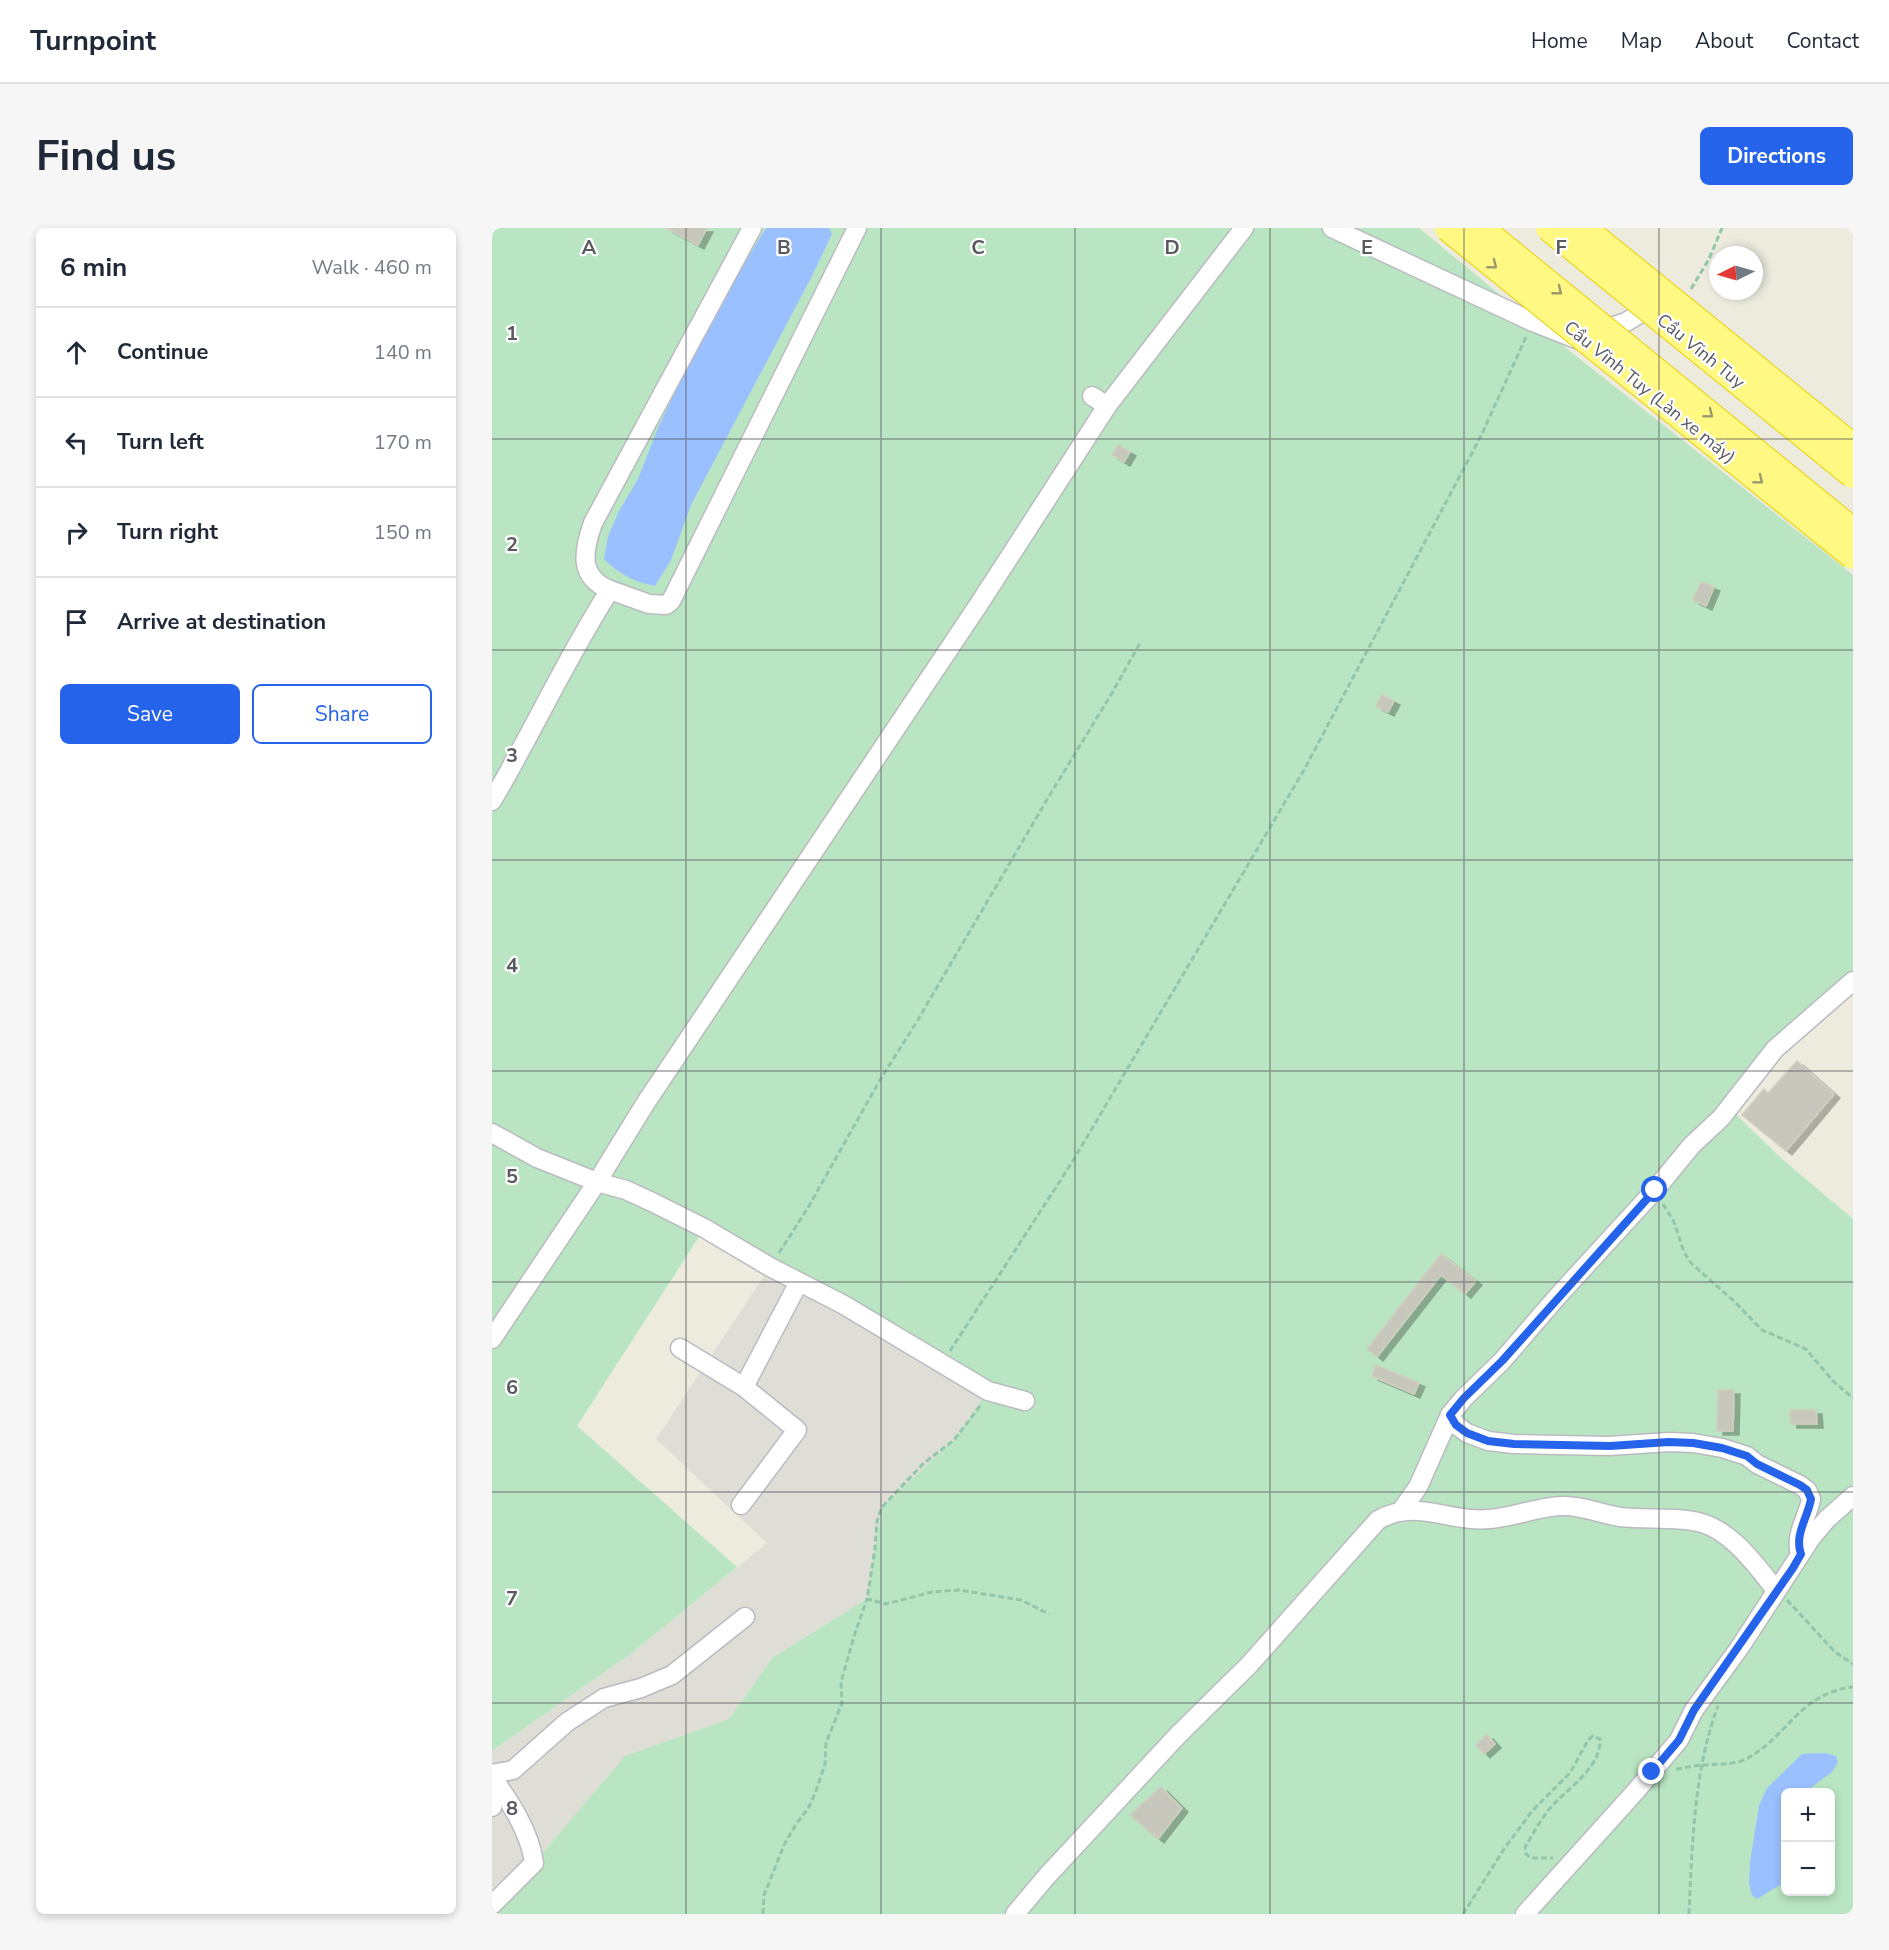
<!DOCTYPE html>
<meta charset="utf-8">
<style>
:root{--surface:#fff;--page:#f6f6f7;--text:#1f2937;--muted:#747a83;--line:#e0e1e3;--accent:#2563eb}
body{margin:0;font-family:"Nunito Sans",sans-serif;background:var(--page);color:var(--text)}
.controls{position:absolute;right:18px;bottom:18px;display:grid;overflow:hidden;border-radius:9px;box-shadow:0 3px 9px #0003}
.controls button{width:54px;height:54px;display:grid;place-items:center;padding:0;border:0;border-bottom:2px solid var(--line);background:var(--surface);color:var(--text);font:30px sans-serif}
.compass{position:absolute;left:1217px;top:18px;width:54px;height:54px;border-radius:50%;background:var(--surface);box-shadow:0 3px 9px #0003;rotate:265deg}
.stop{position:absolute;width:18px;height:18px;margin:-14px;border:4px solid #2563eb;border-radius:50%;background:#fff}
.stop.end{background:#2563eb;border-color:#fff;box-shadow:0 2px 6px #0008}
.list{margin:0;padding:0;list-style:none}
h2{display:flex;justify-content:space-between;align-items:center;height:78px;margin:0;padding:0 24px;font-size:26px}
h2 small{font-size:20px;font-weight:400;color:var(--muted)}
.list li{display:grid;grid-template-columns:39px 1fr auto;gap:18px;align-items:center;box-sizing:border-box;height:90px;padding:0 24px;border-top:2px solid var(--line)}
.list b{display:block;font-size:22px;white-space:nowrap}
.list em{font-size:20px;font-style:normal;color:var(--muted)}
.actions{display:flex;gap:12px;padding:18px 24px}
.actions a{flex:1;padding:14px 0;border:2px solid var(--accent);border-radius:9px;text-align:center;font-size:21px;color:var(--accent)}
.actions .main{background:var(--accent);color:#fff}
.icon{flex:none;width:33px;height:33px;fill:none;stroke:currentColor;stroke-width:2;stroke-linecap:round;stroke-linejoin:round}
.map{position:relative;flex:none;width:1361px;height:1686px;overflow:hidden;border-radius:9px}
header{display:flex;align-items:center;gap:36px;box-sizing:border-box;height:84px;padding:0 30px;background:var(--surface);border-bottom:2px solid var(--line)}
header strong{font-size:28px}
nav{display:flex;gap:33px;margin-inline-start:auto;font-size:21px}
.intro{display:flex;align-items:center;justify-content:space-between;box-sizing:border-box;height:144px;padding:0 36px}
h1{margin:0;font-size:42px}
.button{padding:15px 27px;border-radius:9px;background:var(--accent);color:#fff;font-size:21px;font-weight:700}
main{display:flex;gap:36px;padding:0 36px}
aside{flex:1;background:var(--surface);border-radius:9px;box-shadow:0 3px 9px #0003}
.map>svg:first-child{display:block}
.industrial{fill:#dfded6}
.green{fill:#b9e5c2;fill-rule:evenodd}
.water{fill:#9bc0ff}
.building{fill:#c8c7be;stroke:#d0cebd;stroke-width:1.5;filter:url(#shadow)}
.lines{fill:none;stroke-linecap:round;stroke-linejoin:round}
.minor-casing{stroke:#babbc1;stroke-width:21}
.path{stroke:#92c6ab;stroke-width:3;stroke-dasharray:6 3;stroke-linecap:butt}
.minor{stroke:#fff;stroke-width:18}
.highway-bridge-casing{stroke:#eacf00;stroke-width:28;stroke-linecap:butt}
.highway-bridge{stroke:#fff882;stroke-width:26}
.oneway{stroke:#9b996e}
.route{stroke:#2563eb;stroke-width:8}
.grid{fill:none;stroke:#585a60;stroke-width:1.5;stroke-opacity:0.55}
.labels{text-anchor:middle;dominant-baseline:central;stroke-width:4.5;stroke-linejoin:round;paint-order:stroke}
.street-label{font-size:18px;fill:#585a60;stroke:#fff}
.grid-label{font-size:20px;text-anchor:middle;font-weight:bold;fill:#585a60;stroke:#fff;stroke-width:4.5;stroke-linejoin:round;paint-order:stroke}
</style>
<header>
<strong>Turnpoint</strong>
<nav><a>Home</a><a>Map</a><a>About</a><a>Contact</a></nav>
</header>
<div class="intro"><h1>Find us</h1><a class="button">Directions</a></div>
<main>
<aside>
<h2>6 min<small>Walk · 460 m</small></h2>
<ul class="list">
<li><svg class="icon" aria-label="ahead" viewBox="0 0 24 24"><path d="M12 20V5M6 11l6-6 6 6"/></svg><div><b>Continue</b></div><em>140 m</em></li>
<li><svg class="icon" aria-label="left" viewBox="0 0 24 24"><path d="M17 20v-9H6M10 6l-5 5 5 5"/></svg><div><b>Turn left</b></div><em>170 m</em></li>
<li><svg class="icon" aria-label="right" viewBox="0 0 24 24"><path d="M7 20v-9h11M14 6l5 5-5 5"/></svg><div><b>Turn right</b></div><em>150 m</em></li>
<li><svg class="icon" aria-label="arrive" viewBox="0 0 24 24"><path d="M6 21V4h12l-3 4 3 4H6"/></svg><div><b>Arrive at destination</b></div></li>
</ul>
<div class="actions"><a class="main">Save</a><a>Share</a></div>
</aside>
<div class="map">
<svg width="1361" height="1686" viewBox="0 0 1361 1686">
<defs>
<filter id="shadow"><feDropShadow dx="6" dy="4" stdDeviation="0" flood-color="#0004"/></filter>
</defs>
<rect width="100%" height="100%" fill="#ecebde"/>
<!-- industrial -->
<polygon class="industrial" points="278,1039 496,1163 462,1212 390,1279 375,1371 281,1429 237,1491 133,1528 42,1635 0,1677 0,1523 140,1425 275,1315 164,1211"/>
<!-- green -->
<path class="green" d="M0,0h927l114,94 320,253v405l-126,126 54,52 72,61v695h-1361v-9l42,-42 91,-107 104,-37 44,-62 94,-58 15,-92 72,-67 34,-49 -284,-162 -127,197 160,141 -105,86 -140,98zM1294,1564h44v100h-44z"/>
<!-- water -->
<g class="water">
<path d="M274,0h63l3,6 -20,42 -121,229 -20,55 -16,26c-21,-4 -36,-12 -51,-27l4,-23 11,-25 19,-32 20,-51 32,-67 40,-74z"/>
<polygon points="1333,1525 1344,1528 1346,1534 1340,1544 1313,1564 1294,1564 1293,1654 1265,1671 1260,1667 1257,1656 1258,1634 1267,1578 1275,1560 1310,1526"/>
</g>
<!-- building -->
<g class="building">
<polygon points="174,0 215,0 206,17"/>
<polygon points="626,217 638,224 632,234 620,227"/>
<polygon points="1209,354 1222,359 1214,378 1201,372"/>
<polygon points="890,467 902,473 896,484 884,478"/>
<polygon points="1305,833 1342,866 1294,923 1250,887 1272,861 1276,865"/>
<polygon points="949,1026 984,1053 973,1066 949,1047 885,1129 875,1121"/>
<polygon points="884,1137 927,1155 922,1166 880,1148"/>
<polygon points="1226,1162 1242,1162 1241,1203 1225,1203"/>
<polygon points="1298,1182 1324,1182 1325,1196 1299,1196"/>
<polygon points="995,1507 1003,1516 992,1526 984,1517"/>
<polygon points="669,1559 690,1580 666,1611 638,1587"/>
</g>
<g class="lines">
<!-- minor casing -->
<g class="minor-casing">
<g id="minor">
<polyline points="840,0 1041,94 1084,111 1134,94 1165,75"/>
<polyline points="600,168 615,178"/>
<polyline points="118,362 157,376 174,377 179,373 365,0"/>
<path d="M0,573c41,-69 74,-143 118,-211 -32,-13 -27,-39 -17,-67l159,-295"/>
<polyline points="0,905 45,930 105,954 134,962 160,974 212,1000 278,1039 352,1077 496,1163 533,1173"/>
<polyline points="0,1111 105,954 153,876 489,373 615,178 752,0"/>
<polyline points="188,1120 252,1159 305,1202 249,1277"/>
<polyline points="252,1159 307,1054"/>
<path d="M958,1187l6,10 11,8 21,8 26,3 95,2 60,-4 24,1 29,5 25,8 10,8 43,21 7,5 4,9c-3,18 -17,36 -11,55"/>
<polyline points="909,1283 926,1259 958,1187 972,1170 1010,1133 1065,1069 1163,962 1200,917 1229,890 1283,821 1361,753"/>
<polyline points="0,1546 21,1542 75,1494 112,1470 149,1460 180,1447 253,1389"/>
<path d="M0,1549c18,25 38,55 42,86l-42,42"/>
<polyline points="0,1579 4,1555"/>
<path d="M523,1686l32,-38 131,-141 71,-70 129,-145c39,-22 71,3 112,-1 24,-2 47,-12 72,-13 19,-1 39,8 58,11 25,3 59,-1 82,6 32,10 54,43 74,67"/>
<polyline points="1033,1686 1143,1564 1187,1512 1202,1482 1248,1419 1319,1310 1335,1291 1361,1268"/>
</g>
</g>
<!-- path -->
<g class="path">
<polyline points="1199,61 1217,31 1230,0"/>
<polyline points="1171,976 1182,994 1192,1024 1199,1035 1243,1074 1270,1102 1314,1121 1341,1153 1361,1170"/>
<polyline points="287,1025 317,978 388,852 424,795 556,570 620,465 648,415"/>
<polyline points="458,1123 579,936 812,542 988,210 1035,107"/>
<polyline points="488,1178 462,1212 432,1235 390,1279 385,1293 383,1321 375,1371 394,1376 440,1364 467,1362 529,1372 557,1386"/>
<polyline points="1295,1372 1343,1424 1361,1436"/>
<path d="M1184,1541c10,-1 19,-4 28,-4 14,-1 29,0 42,-6 42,-22 53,-66 107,-72"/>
<polyline points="271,1686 272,1667 292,1617 304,1596 317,1579 324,1563 333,1536 334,1515 350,1475 349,1454 363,1405 375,1371"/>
<path d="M971,1686l41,-65 29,-39 37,-37 18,-33 5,-4 7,3c1,29 -31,48 -49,68 -10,12 -18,27 -26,40l1,7 5,4h22"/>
<path d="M1197,1686c3,-67 5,-146 29,-208"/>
</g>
<!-- minor -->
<use href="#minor" class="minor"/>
<!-- highway-bridge casing -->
<g class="highway-bridge-casing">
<g id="highway-bridge">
<polyline points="956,0 1361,328"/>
<polyline points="988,0 1361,303"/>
<polyline points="1057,0 1361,247"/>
<polyline points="1091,0 1361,219"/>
</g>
</g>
<!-- highway-bridge -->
<use href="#highway-bridge" class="highway-bridge"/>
</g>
<!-- one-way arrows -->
<defs><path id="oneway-chevron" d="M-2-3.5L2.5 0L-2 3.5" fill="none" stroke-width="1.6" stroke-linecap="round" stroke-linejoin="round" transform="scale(1.5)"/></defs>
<g class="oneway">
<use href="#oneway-chevron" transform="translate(1001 37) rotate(39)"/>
<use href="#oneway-chevron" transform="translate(1066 63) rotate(39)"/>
<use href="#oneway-chevron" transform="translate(1217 186) rotate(39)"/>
<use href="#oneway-chevron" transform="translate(1267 252) rotate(39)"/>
</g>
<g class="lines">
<!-- route -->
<path class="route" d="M1160,1544l27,-32 15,-30 99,-142 8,-14c-7,-19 7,-37 10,-55l-4,-9 -7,-5 -43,-21 -10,-8 -25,-8 -29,-5 -24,-1 -59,4 -96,-2 -26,-3 -21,-8 -11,-8 -6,-10 14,-17 38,-37 153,-171"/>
</g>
<!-- grid -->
<path class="grid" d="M194,0v1686M389,0v1686M583,0v1686M778,0v1686M972,0v1686M1167,0v1686M0,211h1361M0,422h1361M0,632h1361M0,843h1361M0,1054h1361M0,1264h1361M0,1475h1361"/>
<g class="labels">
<!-- street labels -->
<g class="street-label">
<text transform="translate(1209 123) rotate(39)">Cầu Vĩnh Tuy</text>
<text transform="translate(1158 164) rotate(39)">Cầu Vĩnh Tuy (Làn xe máy)</text>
</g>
</g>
<g class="grid-label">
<text x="97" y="26">A</text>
<text x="292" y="26">B</text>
<text x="486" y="26">C</text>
<text x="680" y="26">D</text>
<text x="875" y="26">E</text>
<text x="1069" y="26">F</text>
<text x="20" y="112">1</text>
<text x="20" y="323">2</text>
<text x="20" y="534">3</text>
<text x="20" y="744">4</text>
<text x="20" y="955">5</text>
<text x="20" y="1166">6</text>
<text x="20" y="1377">7</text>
<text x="20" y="1587">8</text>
</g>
</svg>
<div class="controls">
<button>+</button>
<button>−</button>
</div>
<svg class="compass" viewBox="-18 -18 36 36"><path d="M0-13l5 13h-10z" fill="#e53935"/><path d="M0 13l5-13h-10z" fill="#747a83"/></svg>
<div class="stop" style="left:1163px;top:962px"></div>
<div class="stop end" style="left:1160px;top:1544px"></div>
</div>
</main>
